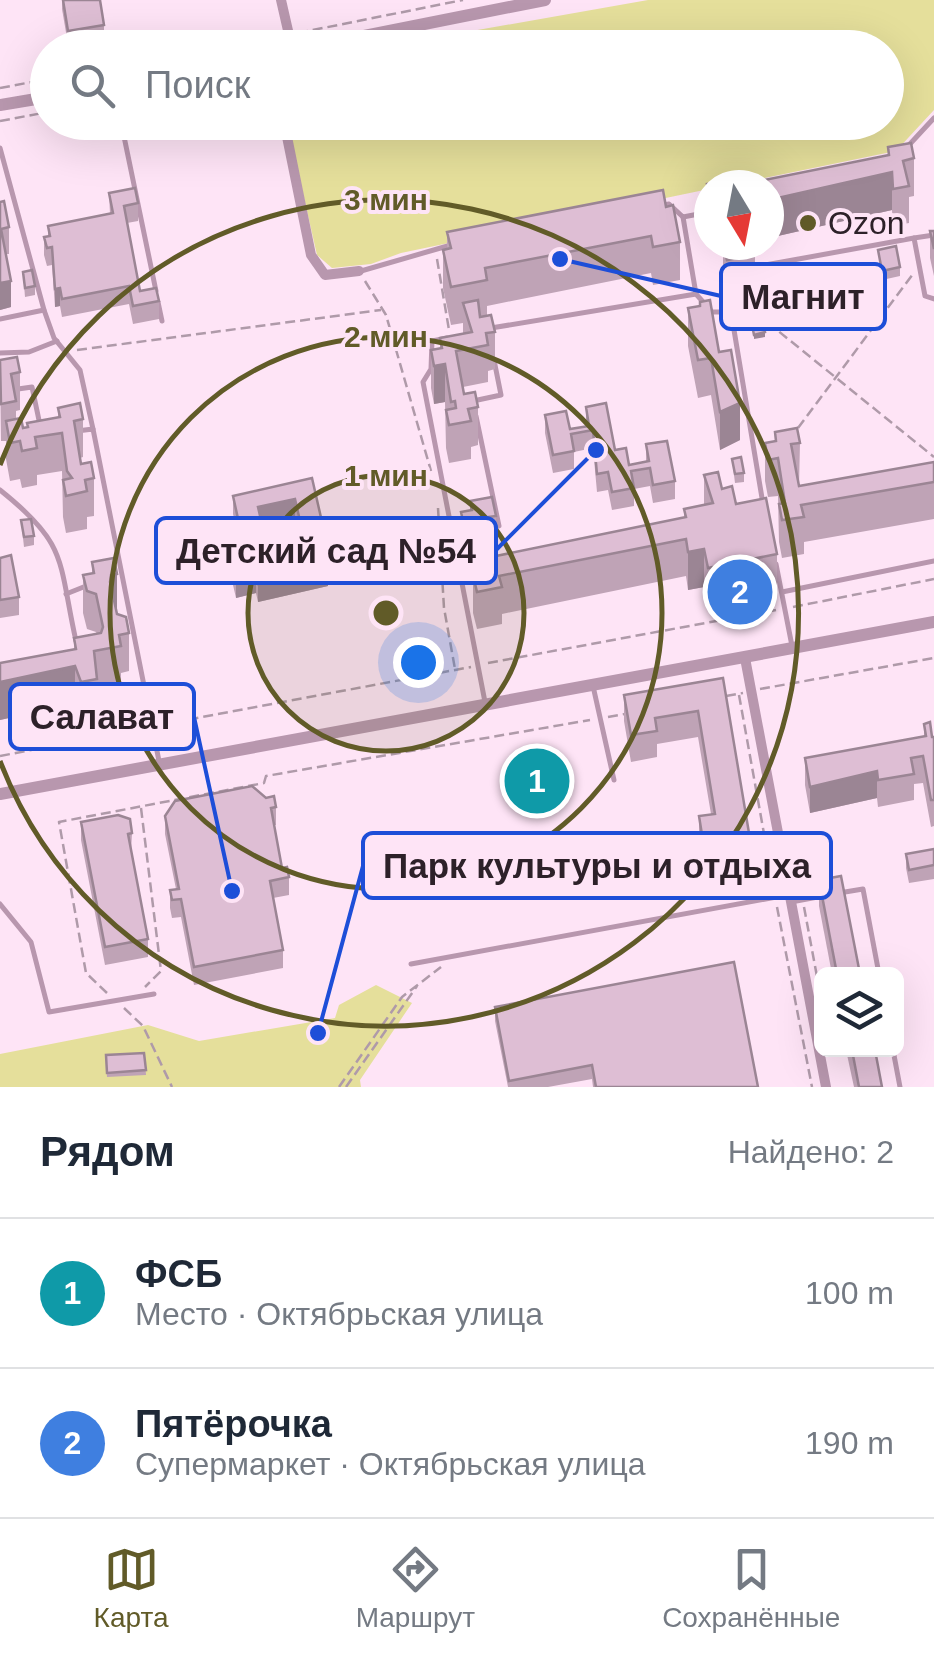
<!DOCTYPE html>
<html lang="ru">
<meta charset="utf-8">
<style>
:root{--surface:#fff;--page:#f6f6f7;--text:#1f2937;--muted:#747a83;--line:#e0e1e3;--accent:#615b28}
body{margin:0;font-family:Helvetica,sans-serif;background:var(--page);color:var(--text)}
.controls{position:absolute;right:30px;bottom:30px;display:grid;overflow:hidden;border-radius:15px;box-shadow:0 10px 40px #0002}
.controls button{width:90px;height:90px;display:grid;place-items:center;padding:0;border:0;border-bottom:2px solid var(--line);background:var(--surface);color:var(--text);font:50px sans-serif}
.compass{position:absolute;left:694px;top:170px;width:90px;height:90px;border-radius:50%;background:var(--surface);box-shadow:0 10px 40px #0002;rotate:170deg}
.you{position:absolute;left:418px;top:662px;width:35px;height:35px;margin:-25px;border:8px solid #fff;border-radius:50%;background:#1a73e8;box-shadow:0 0 0 15px #1a73e833}
.badge{display:grid;place-items:center;width:65px;height:65px;border-radius:50%;background:var(--accent);color:#fff;font-size:32px;font-weight:700}
.pin{position:absolute;translate:-50% -50%;border:5px solid #fff;box-shadow:0 2px 10px #0006}
.list{margin:0;padding:0;list-style:none}
h2{display:flex;justify-content:space-between;align-items:center;height:130px;margin:0;padding:0 40px;font-size:42px}
h2 small{font-size:32px;font-weight:400;color:var(--muted)}
.list li{display:grid;grid-template-columns:65px 1fr auto;gap:30px;align-items:center;box-sizing:border-box;height:150px;padding:0 40px;border-top:2px solid var(--line)}
.list b{display:block;font-size:38px;white-space:nowrap}
.list p{margin:0;font-size:32px;white-space:nowrap;color:var(--muted)}
.list em{font-size:32px;font-style:normal;color:var(--muted)}
.icon{flex:none;width:55px;height:55px;fill:none;stroke:currentColor;stroke-width:2;stroke-linecap:round;stroke-linejoin:round}
.map{position:relative;flex:none;width:934px;height:1087px;overflow:hidden}
.search{position:absolute;background:var(--surface);box-shadow:0 10px 40px #0002;left:30px;right:30px;top:30px;height:110px;display:flex;align-items:center;gap:25px;box-sizing:border-box;padding:0 35px;border-radius:55px;color:var(--muted);font-size:38px}
.sheet{height:430px;background:var(--surface)}
nav{display:flex;justify-content:space-around;align-items:center;box-sizing:border-box;height:140px;border-top:2px solid var(--line);background:var(--surface);font-size:28px;color:var(--muted)}
nav a{display:grid;justify-items:center;gap:5px}
nav .on{color:var(--accent)}
.map>svg:first-child{display:block}
.green{fill:#e5df9b}
.lines{fill:none;stroke-linecap:round;stroke-linejoin:round}
.path{stroke:#af9aa9;stroke-width:2.5;stroke-dasharray:10 5;stroke-linecap:butt}
.service{stroke:#b897ae;stroke-width:5}
.minor{stroke:#b897ae;stroke-width:10}
.tertiary{stroke:#b897ae;stroke-width:12}
.wall{fill:#bfa3b6;fill-rule:evenodd}
.shaded-wall{fill:#9b8594}
.building{fill:#debed4;stroke:#9b8594;stroke-width:2.5;fill-rule:evenodd}
.ring{fill:none;stroke:#615b28;stroke-width:5}
.poi-dot{fill:#615b28;stroke:#fee4f6;stroke-width:4}
.labels{text-anchor:middle;dominant-baseline:central;stroke-width:8;stroke-linejoin:round;paint-order:stroke}
.poi-label{font-size:32px;fill:#2d2129;stroke:#fee4f6;text-anchor:start}
.centre{fill:#615b28;stroke:#fee4f6;stroke-width:5}
.ring-label{font-size:30px;text-anchor:middle;font-weight:bold;fill:#615b28;stroke:#fee4f6;stroke-width:8;stroke-linejoin:round;paint-order:stroke}
.leader{fill:none;stroke:#1d4ed8;stroke-width:4}
.callout-dot{fill:#1d4ed8;stroke:#fee4f6;stroke-width:4}
.callout{fill:#fee4f6;stroke:#1d4ed8;stroke-width:4}
.callout-label{font-size:35px;text-anchor:middle;font-weight:bold;fill:#2d2129}
</style>
<div class="map">
<svg width="934" height="1087" viewBox="0 0 934 1087">
<rect width="100%" height="100%" fill="#fee4f6"/>
<!-- green -->
<g class="green">
<polygon points="648,0 934,0 934,110 896,151 730,185 709,185 709,189 401,253 371,264 332,268 317,255 287,123 886,122 886,48 381,47"/>
<polygon points="376,985 412,1003 360,1080 361,1087 0,1087 0,1054 148,1025 199,1041 335,1018 339,1005"/>
</g>
<g class="lines">
<!-- path -->
<g class="path">
<polyline points="298,33 463,0"/>
<polyline points="221,48 280,37"/>
<polyline points="0,88 48,79"/>
<polyline points="0,121 48,112"/>
<polyline points="437,259 449,330"/>
<polyline points="365,281 386,315 431,471"/>
<polyline points="756,313 934,457"/>
<polyline points="77,350 381,310"/>
<polyline points="798,428 913,274"/>
<polyline points="438,508 444,608 455,669"/>
<polyline points="793,607 934,579"/>
<polyline points="488,663 776,610"/>
<polyline points="760,689 934,658"/>
<polyline points="739,695 774,889"/>
<polyline points="726,696 743,693"/>
<polyline points="608,717 625,714"/>
<polyline points="159,725 471,667"/>
<polyline points="0,756 141,729"/>
<polyline points="141,808 161,971 145,987"/>
<polyline points="796,862 802,894"/>
<polyline points="777,907 812,1087"/>
<polyline points="804,907 818,982"/>
<polyline points="107,993 86,973 59,822 264,783 266,776 590,720"/>
<polyline points="124,1008 143,1026 172,1087"/>
<polyline points="339,1087 402,997 441,967"/>
<polyline points="346,1087 417,986"/>
</g>
<!-- service -->
<g class="service">
<polyline points="121,122 156,291"/>
<polyline points="909,145 934,118"/>
<polyline points="0,148 44,310 54,338 80,370 93,429"/>
<polyline points="663,205 669,204 683,217 709,212"/>
<polyline points="683,217 696,294 712,312 731,312 763,504"/>
<polyline points="934,235 914,238 925,296 934,299"/>
<polyline points="361,271 451,245"/>
<polyline points="158,302 162,321"/>
<polyline points="732,312 769,303 760,266 914,238"/>
<polyline points="0,319 44,310"/>
<polyline points="491,328 696,294"/>
<polyline points="447,338 432,341 431,369 423,382 485,702"/>
<polyline points="0,353 29,352 57,341"/>
<polyline points="18,389 32,387 40,425"/>
<polyline points="473,401 501,395 494,360"/>
<polyline points="476,416 499,526 493,528"/>
<polyline points="77,431 93,429 159,761"/>
<path d="M0,490c69,55 58,70 76,151"/>
<polyline points="776,564 792,646"/>
<polyline points="782,592 934,561"/>
<polyline points="66,594 86,586"/>
<polyline points="593,686 614,780"/>
<polyline points="839,893 863,889 879,974"/>
<polyline points="791,902 823,896"/>
<polyline points="0,904 31,942 49,1012 154,994"/>
<polyline points="411,964 787,895"/>
<polyline points="893,1050 900,1087"/>
</g>
<!-- minor -->
<g class="minor">
<polyline points="281,0 292,48"/>
<polyline points="284,122 311,255 325,275 359,271"/>
<polyline points="745,658 826,1087"/>
</g>
<!-- tertiary -->
<g class="tertiary">
<polyline points="304,48 545,0"/>
<polyline points="0,105 48,97"/>
<polyline points="0,794 934,622"/>
</g>
</g>
<!-- wall -->
<g class="wall">
<polygon points="62,0 100,0 104,25 104,38 68,44 62,9"/>
<polygon points="888,147 914,158 914,196 909,197 909,223 893,226 892,210 769,238 769,185 888,155"/>
<polygon points="707,184 709,185 709,230 707,222"/>
<polygon points="109,193 138,203 138,221 127,223 140,291 159,301 159,319 133,324 129,304 62,317 60,306 55,307 52,265 47,266 44,255 44,237 48,236 48,226 110,214"/>
<polygon points="0,202 9,227 9,254 6,254 11,307 0,310"/>
<polygon points="666,207 680,242 680,280 653,285 651,273 487,306 487,316 495,332 495,369 488,371 488,382 463,387 464,394 478,407 478,445 471,447 471,459 449,463 446,448 445,402 434,404 431,388 431,350 440,349 440,338 463,334 463,323 451,325 443,288 443,250 447,249 447,232"/>
<polygon points="930,231 934,231 934,276 930,258"/>
<polygon points="722,245 755,245 755,281 749,282 749,294 727,298 723,282 723,253"/>
<polygon points="878,250 900,267 900,276 882,280"/>
<polygon points="23,272 35,286 35,295 25,297"/>
<polygon points="700,306 719,352 740,440 720,450 711,395 698,398 688,346 688,308"/>
<polygon points="0,360 20,372 20,410 16,411 16,419 23,428 58,417 58,408 83,419 83,457 80,458 81,464 94,478 94,516 87,517 87,529 66,533 63,517 62,471 37,475 37,485 22,488 20,479 10,481 6,459 6,441 1,441"/>
<polygon points="586,407 615,450 629,465 646,462 646,444 675,481 675,499 653,503 650,486 634,489 634,506 612,510 608,490 597,492 593,448 574,452 574,469 553,473 545,433 545,415 570,429 586,426"/>
<polygon points="775,432 800,443 799,486 934,462 934,519 804,542 804,554 782,558 779,542 778,496 768,497 765,481 765,443 775,442"/>
<polygon points="732,459 744,473 744,482 735,483"/>
<polygon points="704,475 722,489 777,554 777,591 708,605 704,587 688,590 686,576 502,614 502,624 477,629 473,613 473,575 476,574 474,566 465,568 461,550 461,512 470,510 470,501 496,516 496,556 684,518 684,509 704,505"/>
<path d="M312,478l15,66 17,26 -16,4v12l-70,16 -2,-9 -20,5 -3,-13v-18l12,-3 -12,-50v-18zM295,517l4,18 -33,7 -4,-18z"/>
<polygon points="21,520 34,536 34,545 24,547"/>
<polygon points="0,558 19,597 19,615 0,618"/>
<polygon points="92,562 116,612 129,633 129,671 121,673 121,684 97,688 97,716 81,720 75,703 0,720 0,663 74,649 74,638 97,634 96,632 87,629 83,613 83,575 92,573"/>
<polygon points="723,678 749,833 749,859 703,867 699,843 699,816 711,814 698,737 657,744 657,757 631,762 624,721 624,695"/>
<polygon points="924,724 932,737 934,737 934,826 931,827 923,783 914,784 914,800 878,807 877,798 810,813 805,785 805,758 924,737"/>
<polygon points="521,764 553,781 553,790 525,795"/>
<polygon points="276,807 276,825 274,825 282,868 289,877 289,895 273,898 283,950 283,968 194,985 181,917 172,918 170,908 170,890 176,889 165,834 165,816"/>
<polygon points="81,822 132,833 131,852 148,939 148,957 105,965 81,840"/>
<polygon points="934,849 934,879 909,883 906,868 906,854"/>
<polygon points="819,880 860,974 832,974 819,906"/>
<polygon points="495,1007 758,1087 593,1087 592,1079 548,1087 508,1087 495,1021"/>
<polygon points="846,1050 875,1050 882,1087 854,1087"/>
<polygon points="144,1053 146,1075 107,1077 106,1055"/>
</g>
<!-- shaded-wall -->
<g class="shaded-wall">
<polygon points="892,172 892,210 769,238 769,200"/>
<polygon points="11,281 11,307 0,310 0,283"/>
<polygon points="60,288 60,306 55,307 55,289"/>
<polygon points="765,332 765,337 754,339 754,335"/>
<polygon points="445,364 445,402 434,404 434,366"/>
<polygon points="740,403 740,440 720,450 720,412"/>
<polygon points="295,499 295,517 258,525 258,507"/>
<polygon points="704,549 704,587 688,590 688,552"/>
<polygon points="344,552 344,570 328,574 328,586 258,602 258,584 326,556"/>
<polygon points="117,574 117,612 111,613 110,582 111,575"/>
<polygon points="256,575 256,593 236,598 236,580"/>
<polygon points="75,666 75,703 0,720 0,682"/>
<polygon points="877,771 877,798 810,813 810,787"/>
</g>
<!-- building -->
<g class="building">
<polygon points="63,0 100,0 104,25 68,31"/>
<polygon points="911,143 914,158 903,161 909,186 893,189 892,172 769,200 769,185 739,185 889,155 888,147"/>
<polygon points="724,181 725,185 709,185 709,193 707,184"/>
<polygon points="135,188 138,203 124,206 140,291 156,288 159,301 133,306 129,286 62,299 60,288 55,289 52,247 47,248 44,237 50,236 48,226 113,213 109,193"/>
<polygon points="663,190 666,207 673,205 680,242 653,247 651,236 485,268 487,280 451,287 443,250 451,248 447,232"/>
<polygon points="4,201 9,227 1,229 11,281 0,283 0,202"/>
<polygon points="930,231 934,231 934,249"/>
<polygon points="723,245 747,245 749,256 727,260"/>
<polygon points="896,246 900,267 882,271 878,250"/>
<polygon points="32,270 35,286 25,288 23,272"/>
<polygon points="478,300 480,317 491,315 495,332 486,333 488,345 456,351 464,394 475,392 478,407 468,409 471,421 449,425 446,410 456,408 455,401 451,402 445,364 434,366 431,350 442,348 440,338 472,332 463,303"/>
<polygon points="710,300 719,352 731,350 740,403 720,412 711,358 698,360 688,308 700,306 700,302"/>
<polygon points="763,322 765,332 754,335 752,325"/>
<polygon points="17,357 20,372 11,374 16,401 1,404 0,360"/>
<polygon points="80,403 83,419 74,421 80,458 81,464 91,462 94,478 85,480 87,491 66,496 63,480 72,478 67,471 62,433 35,437 37,448 22,451 20,441 10,443 6,421 21,418 23,428 28,427 27,423 60,417 58,408"/>
<polygon points="606,403 615,450 626,448 629,465 649,461 646,444 667,441 675,481 653,485 650,468 631,471 634,488 612,492 608,472 597,474 593,430 571,434 574,451 553,455 545,415 566,411 570,429 589,426 586,407"/>
<polygon points="797,428 800,443 791,444 799,486 934,462 934,482 801,505 804,517 782,520 779,504 785,503 778,458 768,460 765,443 776,441 775,432"/>
<polygon points="741,457 744,473 735,474 732,459"/>
<polygon points="718,472 722,489 732,486 736,504 766,498 777,554 708,568 704,549 688,552 686,539 499,576 502,587 477,592 473,575 483,573 474,528 465,530 461,512 472,510 470,501 492,497 496,516 488,517 496,556 686,517 684,509 713,503 704,475"/>
<path d="M312,478l15,66 14,-3 3,11 -18,4 2,12 -70,16 -2,-9 -20,5 -3,-13 15,-3 -15,-68zM295,499l8,35 -37,8 -8,-35z"/>
<polygon points="31,519 34,536 24,537 21,520"/>
<polygon points="11,555 19,597 0,600 0,558"/>
<polygon points="114,558 117,574 111,575 110,582 117,614 126,617 129,633 119,635 121,646 94,651 97,679 81,682 75,666 0,682 0,663 76,649 74,638 101,633 103,627 96,594 87,591 83,575 94,573 92,562"/>
<polygon points="723,678 749,833 703,841 699,816 715,814 698,711 655,718 657,731 631,735 624,695"/>
<polygon points="930,722 932,737 934,737 934,800 931,800 923,756 911,758 914,774 878,780 877,771 810,787 805,758 926,736 924,724"/>
<polygon points="549,758 553,781 525,786 521,764"/>
<polygon points="252,786 266,798 274,796 276,807 271,808 282,868 287,867 289,877 270,881 283,950 194,967 181,899 172,900 170,890 179,889 165,816 175,801"/>
<polygon points="118,815 130,819 132,833 128,834 148,939 105,947 81,822"/>
<polygon points="934,849 934,865 909,870 906,854"/>
<polygon points="841,876 860,974 837,974 819,880"/>
<polygon points="734,962 758,1087 596,1087 592,1065 509,1081 495,1007"/>
<polygon points="852,1050 875,1050 882,1087 859,1087"/>
<polygon points="144,1053 146,1070 107,1073 106,1055"/>
</g>
<!-- distance rings -->
<circle cx="386" cy="613" r="138" fill="#615b28" fill-opacity=".12"/>
<g class="ring">
<circle cx="386" cy="613" r="138"/>
<circle cx="386" cy="613" r="276"/>
<path d="M0 465A413 413 0 1 1 0 761"/>
</g>
<!-- markers -->
<circle class="poi-dot" cx="808" cy="223" r="10"/>
<g class="labels">
<!-- poi labels -->
<g class="poi-label">
<text x="828" y="223">Ozon</text>
</g>
</g>
<circle cx="386" cy="613" r="15" class="centre"/>
<g class="ring-label">
<text x="386" y="210">3 мин</text>
<text x="386" y="347">2 мин</text>
<text x="386" y="486">1 мин</text>
</g>
<!-- callouts -->
<path class="leader" d="M560 259L721 296M596 450L496 550M232 891L194 717M318 1033L363 866"/>
<g class="callout-dot">
<circle cx="560" cy="259" r="10"/>
<circle cx="596" cy="450" r="10"/>
<circle cx="232" cy="891" r="10"/>
<circle cx="318" cy="1033" r="10"/>
</g>
<g class="callout">
<rect x="721" y="264" width="164" height="65" rx="10"/>
<rect x="156" y="518" width="340" height="65" rx="10"/>
<rect x="10" y="684" width="184" height="65" rx="10"/>
<rect x="363" y="833" width="468" height="65" rx="10"/>
</g>
<g class="callout-label">
<text x="803" y="309">Магнит</text>
<text x="326" y="563">Детский сад №54</text>
<text x="102" y="729">Салават</text>
<text x="597" y="878">Парк культуры и отдыха</text>
</g>
</svg>
<div class="controls">
<button><svg class="icon" aria-label="layers" viewBox="0 0 24 24"><path d="M12 4l9 5-9 5-9-5zM3 14l9 5 9-5"/></svg></button>
</div>
<svg class="compass" viewBox="-18 -18 36 36"><path d="M0-13l5 13h-10z" fill="#e53935"/><path d="M0 13l5-13h-10z" fill="#747a83"/></svg>
<div class="you"></div>
<div class="pin badge" style="left:537px;top:781px;background:#0f9aa8">1</div>
<div class="pin badge" style="left:740px;top:592px;background:#3f7fe0">2</div>
<div class="search"><svg class="icon" aria-label="search" viewBox="0 0 24 24"><circle cx="10" cy="10" r="6"/><path d="M15 15l6 6"/></svg>Поиск</div>
</div>
<section class="sheet">
<h2>Рядом<small>Найдено: 2</small></h2>
<ul class="list">
<li><span class="badge" style="background:#0f9aa8">1</span><div><b>ФСБ</b><p>Место · Октябрьская улица</p></div><em>100 m</em></li>
<li><span class="badge" style="background:#3f7fe0">2</span><div><b>Пятёрочка</b><p>Супермаркет · Октябрьская улица</p></div><em>190 m</em></li>
</ul>
</section>
<nav>
<a class="on"><svg class="icon" aria-label="map" viewBox="0 0 24 24"><path d="M3 6l6-2 6 2 6-2v14l-6 2-6-2-6 2zM9 4v14M15 6v14"/></svg>Карта</a>
<a><svg class="icon" aria-label="directions" viewBox="0 0 24 24"><path d="M12 3l9 9-9 9-9-9zM9 14v-3h6M13 9l2 2-2 2"/></svg>Маршрут</a>
<a><svg class="icon" aria-label="saved" viewBox="0 0 24 24"><path d="M7 4h10v16l-5-4-5 4z"/></svg>Сохранённые</a>
</nav>
